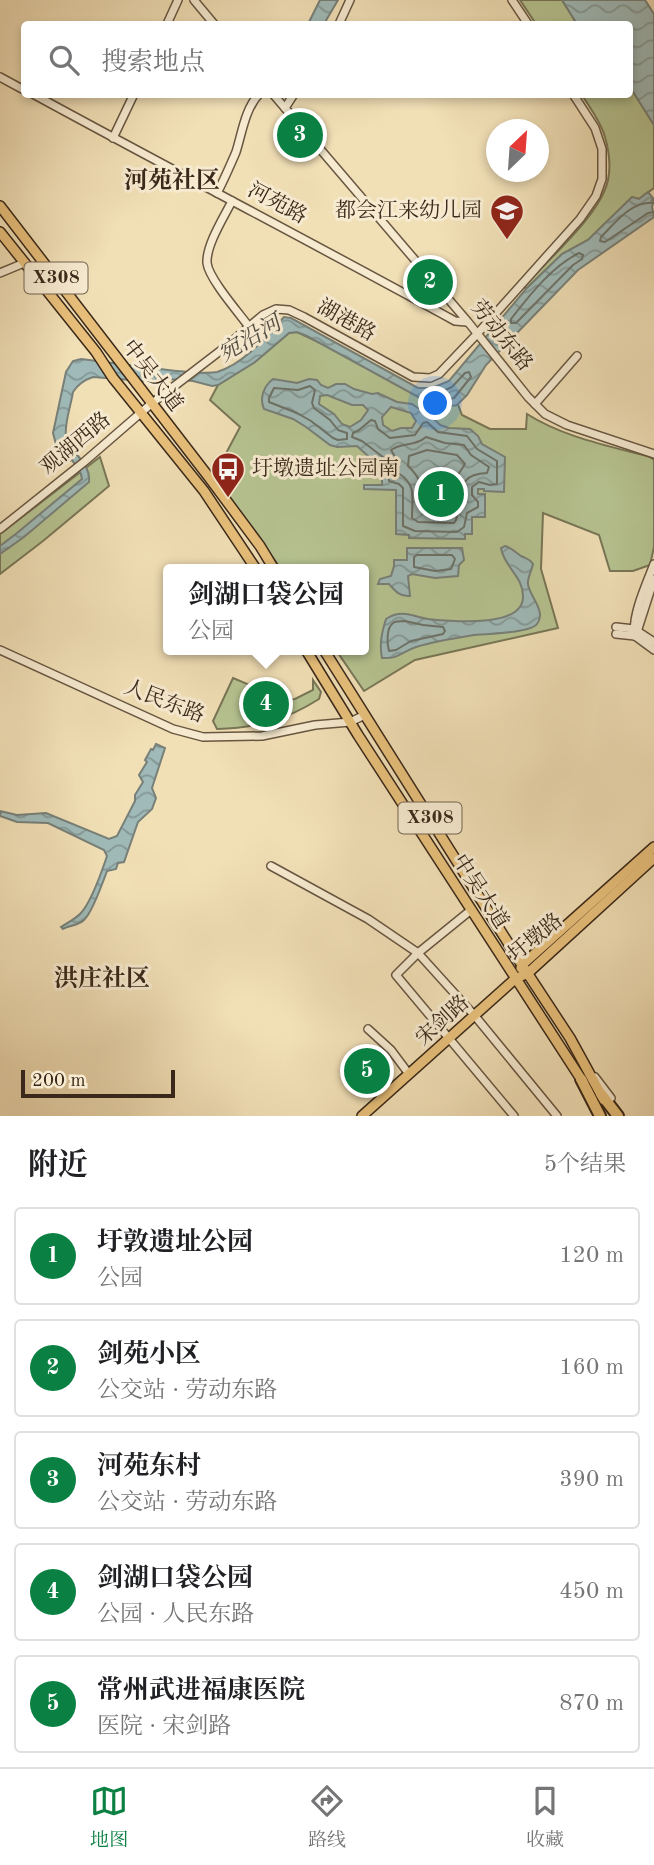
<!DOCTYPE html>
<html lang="zh">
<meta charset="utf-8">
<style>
:root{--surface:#fff;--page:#f6f6f6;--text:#202124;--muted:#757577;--line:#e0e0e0;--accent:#0b8043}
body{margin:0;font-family:"Old Standard TT","Noto Serif SC",serif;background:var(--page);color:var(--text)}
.compass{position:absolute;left:486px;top:119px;width:63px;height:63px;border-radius:50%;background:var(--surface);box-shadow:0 4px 10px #0003;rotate:25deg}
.scale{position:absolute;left:21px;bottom:18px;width:154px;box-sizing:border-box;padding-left:7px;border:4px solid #3a291a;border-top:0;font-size:19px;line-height:24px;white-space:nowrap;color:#3a291a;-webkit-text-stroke:5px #f6ead0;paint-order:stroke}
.you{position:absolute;left:436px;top:404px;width:24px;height:24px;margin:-18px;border:5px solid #fff;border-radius:50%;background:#1a73e8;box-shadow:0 0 0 10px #1a73e833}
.badge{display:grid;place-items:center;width:46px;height:46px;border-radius:50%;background:var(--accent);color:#fff;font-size:23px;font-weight:700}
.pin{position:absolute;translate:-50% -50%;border:4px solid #fff;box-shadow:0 2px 7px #0006}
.popup{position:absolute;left:163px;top:564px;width:206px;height:91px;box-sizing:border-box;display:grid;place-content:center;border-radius:7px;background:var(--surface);filter:drop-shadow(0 2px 5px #0005);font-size:23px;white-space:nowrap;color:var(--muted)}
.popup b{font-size:26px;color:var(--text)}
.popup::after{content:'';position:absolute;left:50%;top:100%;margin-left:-14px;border:14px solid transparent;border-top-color:var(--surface)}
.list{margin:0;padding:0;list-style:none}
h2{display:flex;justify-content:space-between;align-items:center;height:91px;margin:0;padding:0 28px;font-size:30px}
h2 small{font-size:23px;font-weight:400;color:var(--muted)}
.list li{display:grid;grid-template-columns:46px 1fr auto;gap:21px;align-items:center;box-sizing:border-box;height:98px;margin:0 14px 14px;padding:0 14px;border:2px solid var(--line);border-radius:7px}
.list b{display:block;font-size:26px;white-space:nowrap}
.list p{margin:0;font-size:23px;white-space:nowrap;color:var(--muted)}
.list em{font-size:23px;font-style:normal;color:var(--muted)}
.icon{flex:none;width:38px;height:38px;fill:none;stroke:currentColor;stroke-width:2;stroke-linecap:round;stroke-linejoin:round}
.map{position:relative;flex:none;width:654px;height:1116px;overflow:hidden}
.search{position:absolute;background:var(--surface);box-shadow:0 4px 10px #0003;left:21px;right:21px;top:21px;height:77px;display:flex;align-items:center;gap:18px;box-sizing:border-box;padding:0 24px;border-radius:7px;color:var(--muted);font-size:26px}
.sheet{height:651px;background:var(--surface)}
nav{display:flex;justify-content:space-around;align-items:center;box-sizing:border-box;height:98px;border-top:2px solid var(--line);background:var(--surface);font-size:19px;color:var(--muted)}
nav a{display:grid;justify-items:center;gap:4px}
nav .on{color:var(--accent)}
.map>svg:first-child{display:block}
.green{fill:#b6c391;stroke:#787656;stroke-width:2}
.water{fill:url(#water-waves);stroke:#778079;stroke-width:2;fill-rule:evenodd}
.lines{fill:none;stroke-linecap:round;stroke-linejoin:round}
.shore{stroke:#6c7269;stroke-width:2}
.minor-casing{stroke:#685641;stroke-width:10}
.major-casing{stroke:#3a291a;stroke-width:12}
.highway-casing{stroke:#3a291a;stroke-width:14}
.minor{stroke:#f6ead0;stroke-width:7}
.major{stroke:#e8c07b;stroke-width:9}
.highway{stroke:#e8c07b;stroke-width:10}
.labels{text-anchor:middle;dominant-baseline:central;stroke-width:6;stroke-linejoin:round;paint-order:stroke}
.shield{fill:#f6ead0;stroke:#726351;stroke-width:2}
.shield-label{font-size:19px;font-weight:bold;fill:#3a291a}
.street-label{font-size:21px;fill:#3a291a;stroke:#f6ead0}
.poi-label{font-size:21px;fill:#3a291a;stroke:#f6ead0;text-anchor:end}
.water-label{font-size:23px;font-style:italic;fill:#534d42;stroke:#f6ead0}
.quarter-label{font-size:24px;font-weight:bold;fill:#3a291a;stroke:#f6ead0}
</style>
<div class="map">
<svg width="654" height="1116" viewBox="0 0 654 1116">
<defs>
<pattern id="water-waves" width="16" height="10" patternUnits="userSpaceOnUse" patternTransform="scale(1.75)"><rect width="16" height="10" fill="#9fbab8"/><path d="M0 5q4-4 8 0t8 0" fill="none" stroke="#839795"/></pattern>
</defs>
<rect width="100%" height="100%" fill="#f1dfb6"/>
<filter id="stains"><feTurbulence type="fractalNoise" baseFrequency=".00286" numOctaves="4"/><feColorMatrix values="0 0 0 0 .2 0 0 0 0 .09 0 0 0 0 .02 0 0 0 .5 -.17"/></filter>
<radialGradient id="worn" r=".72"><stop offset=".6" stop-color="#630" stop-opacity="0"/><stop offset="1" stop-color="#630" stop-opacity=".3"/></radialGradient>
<!-- green -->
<g class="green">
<polygon points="520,0 562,0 577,24 536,24"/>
<path d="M630,87l24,38v63l-15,11 -7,-2 -44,43 -26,14 -36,35 -2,-3c24,-26 77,-72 84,-106 3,-14 1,-29 -3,-43 -4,-15 -15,-29 -23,-42l48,-1z"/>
<path d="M297,332l137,65 18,-8 10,26 28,14h36l1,-15c36,23 82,32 123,43l4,3v87l-4,18 -17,6h-23l-11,-36 -56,-22 -2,56 17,59 -143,32 -51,31 -28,-41h28v-81h-83l-67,-93 26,-49 -30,-27 8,-15 37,-23 34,-29z"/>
<polygon points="100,457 109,486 43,541 0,574 0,534"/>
<path d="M233,678l52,22 10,-1 18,-9v-10l8,12 -2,7c-33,21 -62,29 -102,30l-4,-8z"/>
</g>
<!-- water -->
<g class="water">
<polygon points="320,0 338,0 324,24 308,24"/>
<polygon points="562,0 645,0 654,14 654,125 630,87 630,24 577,24"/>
<path d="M648,192l5,6 -1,2 2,-1 -2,8 2,10 -76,53 -92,95 -19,30 -10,10 -6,1 -20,-2 -124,-68 -10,-4 -8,1 -34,29 -37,23 -6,1 -19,-5 -25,-2 -25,2 -50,-4c-9,3 -15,7 -20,15 -2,13 -9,32 -7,45 4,17 25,24 23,45l-65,55 -24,17v-8l17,-13 65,-54 -1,-5 -9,-14 -3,1 -12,-13 -4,-15 13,-61 7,-11 8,-2c36,4 72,10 108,13 9,0 19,2 28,0 27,-8 49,-35 67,-55l7,1 127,70h14l17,-7 77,-92 36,-35 26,-14 44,-43 7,2z"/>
<path d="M273,379l24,4 12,-4 8,1 4,5 7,3 8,-4h9l9,5 18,5 6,-1 19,9 15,2 22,15 6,6 9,3 21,1 8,7 4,8 23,13 -1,35 -20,-1v-2h-6v5h7v23h-13v17h-7v5l-56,-1v-3l-13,-1v-44l-32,-1v-4h18v-21l-13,-7 -12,-11 -20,1 -7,-2 -24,-18 -13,-8 -29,-10c-5,-11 0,-23 9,-30zM327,395l25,10h11l5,5 -7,10 -11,7 -8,-3 -8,-10 -15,-10 1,-8zM391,407l20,6 5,8 -4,7h-11l-9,3 -9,-6 -1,-8z"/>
<path d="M505,546c7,2 10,6 16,10 6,3 8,2 12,8 -1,6 -6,14 -5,20 1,12 19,27 9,40 -7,9 -50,10 -63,11 -19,3 -39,6 -58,12 -15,5 -16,12 -34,11 -3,-14 0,-26 4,-39 6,-4 13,-6 20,-5 8,1 14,4 22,5 21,2 96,10 95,-23 0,-20 -19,-29 -22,-48z"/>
<path d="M407,548h55l2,12 -5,5 -1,11 -23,2 -23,-4 -4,2 2,20c-10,1 -15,-5 -21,-12h-11l2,-5 11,-3 3,-10v-6h13z"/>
<path d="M156,744l9,4 -13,40 4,10 -4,11 -14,13 -14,40 -6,1 -2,6 -9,2c-4,11 -15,42 -23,49 -6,6 -15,5 -21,9l-2,-2c6,-4 14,-8 19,-13 11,-11 22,-43 27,-58l-3,-6 -56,-27 -31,-1 -17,-6v-5l17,4 29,-2 63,26 8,-3 18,-35v-6l8,-13 -4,-7 8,-13 -2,-2 6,-11 2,1z"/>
</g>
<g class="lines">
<!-- shore -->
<g class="shore">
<path d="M654,203c-23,-2 -38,19 -53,34l-1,4 5,1 43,-29 6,-1"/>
<path d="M579,253l4,2 -1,4 -9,6 -57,58h-5v-4c19,-24 40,-52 68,-66z"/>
<polygon points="469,372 471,377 454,398 450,399 440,397 441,392 452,387 465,373"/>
<polygon points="310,386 315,390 312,403 314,408 330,420 338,430 347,433 347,439 338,440 333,438 311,421 297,413 269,402 269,398 274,388 298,390"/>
<polygon points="371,420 375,421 378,429 390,438 415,435 423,423 427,422 438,432 467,436 477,449 497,461 497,484 490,485 479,482 472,487 472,495 478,502 478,507 467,513 464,527 457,532 415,531 403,526 403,488 399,484 389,481 388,461 362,441 352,437 353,433 359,430"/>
<path d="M426,437l19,6 19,2 7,10 18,12 -2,6c-21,1 -28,9 -22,30l-7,8 -2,9 -2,3 -36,-1 -6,-4c0,-20 5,-34 -14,-45l-1,-13 -6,-10c10,-8 24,-3 35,-13z"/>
<path d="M427,450l30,5 8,9 -11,17 -1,19 -8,12 -22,-2c-2,-20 2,-28 -15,-44l1,-10z"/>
<polygon points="417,555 452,555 455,559 451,569 435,571 414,567 414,557"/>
<path d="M405,621l18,4 20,2 2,4 -2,3 -32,7 -15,9 -7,1c-2,-7 -3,-23 4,-28 2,-2 10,-2 12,-2z"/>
</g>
<!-- minor casing -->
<g class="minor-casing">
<g id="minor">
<polyline points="194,0 214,24"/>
<polyline points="512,0 528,24"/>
<polyline points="167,24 178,0"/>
<polyline points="339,24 350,0"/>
<polyline points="0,77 24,90"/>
<path d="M33,94c141,77 282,150 422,227l12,1"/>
<polyline points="273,94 468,322 528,397 545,414 567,425 654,454"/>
<polyline points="285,108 294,94"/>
<polyline points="113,138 134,94"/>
<path d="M217,193c7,-13 13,-27 19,-41 6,-19 9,-43 23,-58"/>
<path d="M232,201c-8,16 -26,44 -25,62 2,16 32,50 43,65"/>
<polyline points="0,273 24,263"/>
<polyline points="535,404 577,356"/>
<polyline points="0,529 84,462 151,404 224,348 263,315 276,309 289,310 304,317 413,377 430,378 439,374 477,334 580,219 596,196 602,179 602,149 595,128 573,94"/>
<polyline points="616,627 634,629 654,642"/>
<polyline points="637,632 654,579"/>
<polyline points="616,634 635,636 654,650"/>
<path d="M635,636c-4,-20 12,-53 19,-72"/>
<polyline points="0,650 173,729 203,737 262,736 315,725 350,722 365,715"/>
<polyline points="271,866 368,919 418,953 475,1016 557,1116"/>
<polyline points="471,910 418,953 396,975 514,1116"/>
<polyline points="368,1029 391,1050 409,1074"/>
<polyline points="595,1077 611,1098"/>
</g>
</g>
<!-- major casing -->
<g class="major-casing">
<g id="major">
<polyline points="0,206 208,476 260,546 274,569"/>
<polyline points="0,232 96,352 113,378 204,491 256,569"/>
<polyline points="306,650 358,735 583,1082"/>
<polyline points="324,650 522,965 570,1038 604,1100"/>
<polyline points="521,968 522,965 654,847"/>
<polyline points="362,1116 515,979 528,973 654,858"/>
</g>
</g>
<!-- highway casing -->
<g class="highway-casing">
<g id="highway">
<polyline points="581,1079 600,1116"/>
<polyline points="601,1094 618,1116"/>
</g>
</g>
<!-- minor -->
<use href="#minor" class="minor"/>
<!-- major -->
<use href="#major" class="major"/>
<!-- highway -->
<use href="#highway" class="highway"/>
</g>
<!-- icons -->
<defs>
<g id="school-pin" transform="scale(1.75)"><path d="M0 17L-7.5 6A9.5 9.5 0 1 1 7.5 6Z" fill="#8f2418" stroke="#f6ead0"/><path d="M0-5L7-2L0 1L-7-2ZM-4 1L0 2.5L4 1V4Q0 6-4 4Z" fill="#fff"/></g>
<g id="bus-pin" transform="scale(1.75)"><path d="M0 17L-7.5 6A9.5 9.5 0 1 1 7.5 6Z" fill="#8f2418" stroke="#f6ead0"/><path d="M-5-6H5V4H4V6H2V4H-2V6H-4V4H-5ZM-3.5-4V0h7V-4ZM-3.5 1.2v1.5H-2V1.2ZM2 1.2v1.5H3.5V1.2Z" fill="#fff"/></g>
</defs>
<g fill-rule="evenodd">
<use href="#school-pin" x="507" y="211"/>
<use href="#bus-pin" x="228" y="469"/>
</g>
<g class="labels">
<!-- shield labels -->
<g class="shield">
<rect x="24.5" y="262.5" width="63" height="31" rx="5"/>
<rect x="398.5" y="802.5" width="63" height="31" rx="5"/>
</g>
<g class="shield-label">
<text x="56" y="278">X308</text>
<text x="430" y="818">X308</text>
</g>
<!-- street labels -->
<g class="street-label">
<text transform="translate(277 204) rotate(28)">河苑路</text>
<text transform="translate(346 321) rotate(29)">湖港路</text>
<text transform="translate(501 336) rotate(51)">劳动东路</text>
<text transform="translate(152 376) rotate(52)">中吴大道</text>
<text transform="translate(76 444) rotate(-40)">观湖西路</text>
<text transform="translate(164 702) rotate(21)">人民东路</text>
<text transform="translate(480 892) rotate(57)">中吴大道</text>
<text transform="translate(536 938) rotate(-39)">圩墩路</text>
<text transform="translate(443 1021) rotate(-42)">宋剑路</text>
</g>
<!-- poi labels -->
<g class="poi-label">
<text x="482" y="211">都会江来幼儿园</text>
<text x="252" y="469" text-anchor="start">圩墩遗址公园南</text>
</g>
<!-- water labels -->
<g class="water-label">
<text transform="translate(250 339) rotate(-31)">宛沿河</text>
</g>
<!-- quarter labels -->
<g class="quarter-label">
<text x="172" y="182">河苑社区</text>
<text x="102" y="980">洪庄社区</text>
</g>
</g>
<rect width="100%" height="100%" filter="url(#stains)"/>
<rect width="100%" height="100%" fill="url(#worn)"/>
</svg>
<svg class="compass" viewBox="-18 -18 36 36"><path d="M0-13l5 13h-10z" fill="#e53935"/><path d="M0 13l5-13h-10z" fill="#757577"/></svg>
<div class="scale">200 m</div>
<div class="you"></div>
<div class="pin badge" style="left:441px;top:494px">1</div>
<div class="pin badge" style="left:430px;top:282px">2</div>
<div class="pin badge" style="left:300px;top:135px">3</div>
<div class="pin badge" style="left:266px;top:704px">4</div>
<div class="popup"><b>剑湖口袋公园</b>公园</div>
<div class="pin badge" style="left:367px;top:1071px">5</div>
<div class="search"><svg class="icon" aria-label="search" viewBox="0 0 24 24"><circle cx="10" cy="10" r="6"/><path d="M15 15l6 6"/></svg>搜索地点</div>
</div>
<section class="sheet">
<h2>附近<small>5个结果</small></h2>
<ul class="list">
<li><span class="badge">1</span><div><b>圩敦遗址公园</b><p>公园</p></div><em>120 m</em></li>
<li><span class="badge">2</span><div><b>剑苑小区</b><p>公交站 · 劳动东路</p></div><em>160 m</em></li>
<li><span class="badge">3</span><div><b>河苑东村</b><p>公交站 · 劳动东路</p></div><em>390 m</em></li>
<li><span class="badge">4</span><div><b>剑湖口袋公园</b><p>公园 · 人民东路</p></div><em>450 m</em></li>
<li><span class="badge">5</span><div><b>常州武进福康医院</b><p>医院 · 宋剑路</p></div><em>870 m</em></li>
</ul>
</section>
<nav>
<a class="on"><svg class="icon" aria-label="map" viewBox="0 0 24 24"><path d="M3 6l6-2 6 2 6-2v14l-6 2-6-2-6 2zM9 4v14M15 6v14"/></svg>地图</a>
<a><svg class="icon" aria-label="directions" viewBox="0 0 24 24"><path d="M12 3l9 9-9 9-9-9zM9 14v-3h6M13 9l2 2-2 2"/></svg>路线</a>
<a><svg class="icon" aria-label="saved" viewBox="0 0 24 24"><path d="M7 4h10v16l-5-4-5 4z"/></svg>收藏</a>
</nav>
